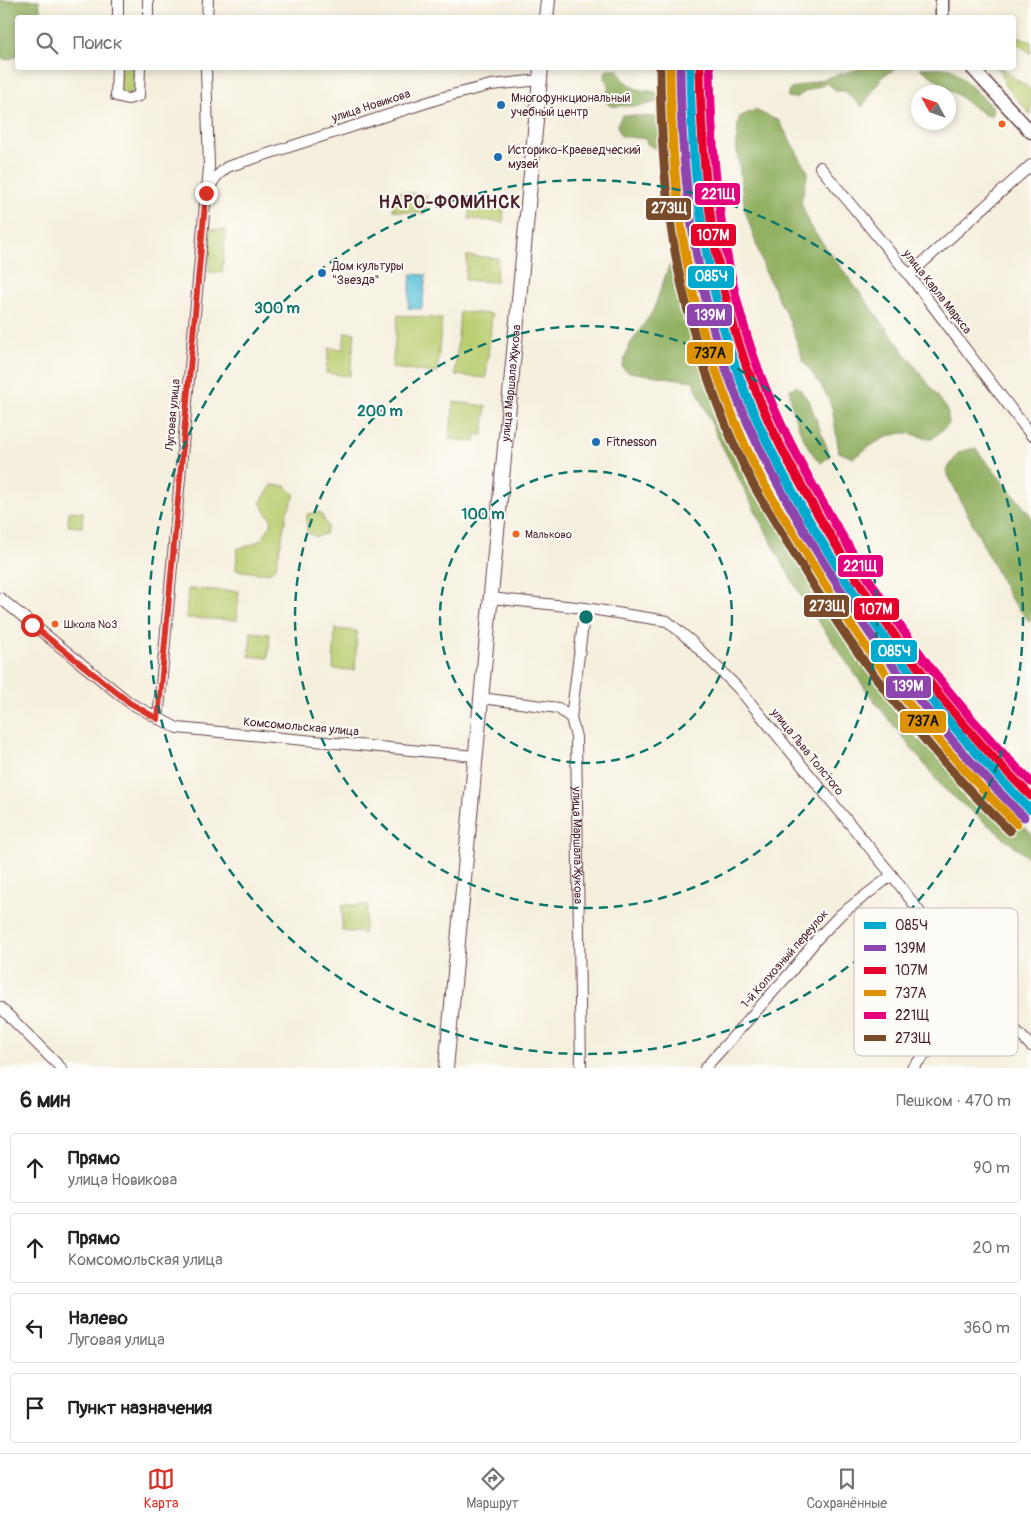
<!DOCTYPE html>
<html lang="ru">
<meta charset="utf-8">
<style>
:root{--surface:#fff;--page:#f6f6f6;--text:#202124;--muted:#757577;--line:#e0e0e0;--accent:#d93025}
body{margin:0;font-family:Pangolin,sans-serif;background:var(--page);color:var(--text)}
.compass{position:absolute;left:911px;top:85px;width:45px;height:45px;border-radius:50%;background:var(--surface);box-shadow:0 2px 8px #0003;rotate:310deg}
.stop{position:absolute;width:15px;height:15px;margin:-11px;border:4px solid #d93025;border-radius:50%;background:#fff}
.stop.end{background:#d93025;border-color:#fff;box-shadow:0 1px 5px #0008}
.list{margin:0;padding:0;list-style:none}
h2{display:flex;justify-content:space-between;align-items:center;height:65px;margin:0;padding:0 20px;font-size:21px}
h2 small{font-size:16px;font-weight:400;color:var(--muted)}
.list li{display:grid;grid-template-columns:32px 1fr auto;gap:15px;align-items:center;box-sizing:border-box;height:70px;margin:0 10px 10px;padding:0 10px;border:1px solid var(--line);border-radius:5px}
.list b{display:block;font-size:19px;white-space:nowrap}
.list p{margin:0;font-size:16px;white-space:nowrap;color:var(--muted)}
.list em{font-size:16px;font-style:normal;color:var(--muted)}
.icon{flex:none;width:28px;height:28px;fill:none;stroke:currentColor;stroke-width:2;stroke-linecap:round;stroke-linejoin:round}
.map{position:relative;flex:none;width:1031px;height:1068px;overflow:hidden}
.search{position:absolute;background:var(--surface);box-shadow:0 2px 8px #0003;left:15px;right:15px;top:15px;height:55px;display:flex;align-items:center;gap:12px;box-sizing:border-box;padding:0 18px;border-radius:5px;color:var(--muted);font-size:19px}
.sheet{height:385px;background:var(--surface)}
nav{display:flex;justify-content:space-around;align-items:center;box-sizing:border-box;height:70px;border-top:1px solid var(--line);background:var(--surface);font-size:14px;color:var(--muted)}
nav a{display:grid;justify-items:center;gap:2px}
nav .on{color:var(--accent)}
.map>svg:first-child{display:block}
.green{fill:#bace71;stroke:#82764e}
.forest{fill:#93b163;stroke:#6e6847}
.water{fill:#5ec2dc;stroke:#547084}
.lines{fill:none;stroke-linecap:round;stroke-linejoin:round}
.minor-casing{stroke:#643e46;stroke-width:12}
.tertiary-casing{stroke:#643e46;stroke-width:15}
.secondary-casing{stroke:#643e46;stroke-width:16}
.minor{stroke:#fff;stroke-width:10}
.tertiary{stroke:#fff;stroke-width:12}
.secondary{stroke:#fff;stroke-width:14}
.rail-1-casing{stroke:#fdfcf7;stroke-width:12}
.rail-2-casing{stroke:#fdfcf7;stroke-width:12}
.rail-3-casing{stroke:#fdfcf7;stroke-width:12}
.rail-4-casing{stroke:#fdfcf7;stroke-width:12}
.rail-5-casing{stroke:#fdfcf7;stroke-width:12}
.rail-6-casing{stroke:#fdfcf7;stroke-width:12}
.rail-1{stroke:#00a9ce;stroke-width:9}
.rail-2{stroke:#8e44ad;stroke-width:9}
.rail-3{stroke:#e4002b;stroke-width:9}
.rail-4{stroke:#dd9206;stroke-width:9}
.rail-5{stroke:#e5007d;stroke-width:9}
.rail-6{stroke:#7a4b2a;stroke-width:9}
.route{stroke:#d93025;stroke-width:6}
.ring{fill:none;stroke:#0f766e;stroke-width:2.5;stroke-dasharray:9 6}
.poi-dot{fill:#1f6fb2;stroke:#fdfcf7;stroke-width:2}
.bus-dot{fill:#f26522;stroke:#fdfcf7;stroke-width:2}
.labels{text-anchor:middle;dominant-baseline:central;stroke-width:4;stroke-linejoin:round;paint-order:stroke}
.bus-label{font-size:11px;fill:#4a1f2b;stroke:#fdfcf7;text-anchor:start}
.poi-label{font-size:12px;fill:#4a1f2b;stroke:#fdfcf7;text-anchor:start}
.street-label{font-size:12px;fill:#4a1f2b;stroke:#fdfcf7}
.district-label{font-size:18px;font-weight:bold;letter-spacing:1px;fill:#4a1f2b;stroke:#fdfcf7}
.key{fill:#fdfcf7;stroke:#c7baba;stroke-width:1}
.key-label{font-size:14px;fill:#4a1f2b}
.centre{fill:#0f766e;stroke:#fdfcf7;stroke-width:2.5}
.ring-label{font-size:15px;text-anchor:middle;font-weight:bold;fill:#0f766e;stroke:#fdfcf7;stroke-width:4;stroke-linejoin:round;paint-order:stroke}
.line-badge{stroke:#fdfcf7;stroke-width:2}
.badge-label{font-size:14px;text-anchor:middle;font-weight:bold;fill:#fff}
.pale-badge-label{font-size:14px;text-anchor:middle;font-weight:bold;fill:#111}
</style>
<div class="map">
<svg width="1031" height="1068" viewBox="0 0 1031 1068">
<rect width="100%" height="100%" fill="#fdfcf7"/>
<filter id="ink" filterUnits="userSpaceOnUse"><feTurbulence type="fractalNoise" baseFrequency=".02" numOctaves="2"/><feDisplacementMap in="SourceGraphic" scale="10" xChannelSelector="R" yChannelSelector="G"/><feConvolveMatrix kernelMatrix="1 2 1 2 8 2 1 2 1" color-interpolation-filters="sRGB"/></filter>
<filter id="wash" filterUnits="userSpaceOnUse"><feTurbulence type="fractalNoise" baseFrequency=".0096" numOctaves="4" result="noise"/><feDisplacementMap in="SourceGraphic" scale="20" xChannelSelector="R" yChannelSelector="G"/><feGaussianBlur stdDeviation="1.12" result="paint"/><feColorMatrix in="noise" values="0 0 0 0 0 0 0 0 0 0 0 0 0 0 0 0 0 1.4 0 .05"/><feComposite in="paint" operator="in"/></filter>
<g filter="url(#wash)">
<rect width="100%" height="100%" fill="#f5efdd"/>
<!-- green -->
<g class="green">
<polygon points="1014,34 1031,42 1031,54 1014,41"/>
<polygon points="120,68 136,68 136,88 131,93 125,94 119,90"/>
<polygon points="997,68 1001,68 1031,90 1031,115 1004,84 1002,72"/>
<polygon points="395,191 427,195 424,214 393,210"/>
<polygon points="470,204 504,207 503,222 469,219"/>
<polygon points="211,229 226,230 222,273 208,272"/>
<polygon points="467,256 498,258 496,282 465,280"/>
<polygon points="460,312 492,314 486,378 455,375"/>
<polygon points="398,315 442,319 437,373 392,368"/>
<polygon points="345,332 355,333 350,376 326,373 329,348 343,349"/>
<polygon points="454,402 486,406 483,435 476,434 475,442 449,439"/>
<path d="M272,485l14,1 9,9 -8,17 -11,55 -5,5 -12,1 -23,-3 1,-21c21,-6 26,-7 35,-28l-12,-18z"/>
<polygon points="69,511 83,512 82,527 68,526"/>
<polygon points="320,512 328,527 325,534 316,537 307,532 307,514"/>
<polygon points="188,589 239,591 237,620 186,618"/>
<polygon points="335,629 357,631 355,670 333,669"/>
<polygon points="251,632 270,634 268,658 249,656"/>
<polygon points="342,905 368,905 364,933 342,931"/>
</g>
<!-- forest -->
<g class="forest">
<polygon points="0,0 39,0 41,17 18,18 17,56 7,60 0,58"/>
<polygon points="862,68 898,68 884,75 862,107 845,91 837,91 827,83 805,92 795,98 788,97 788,92 792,88"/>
<polygon points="920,68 951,68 992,106 993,114 990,116 985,115"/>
<path d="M611,69h6c12,21 17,20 40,23l2,5 -1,5 -18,4h-30l-5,-5 4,-15 -4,-7 1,-8z"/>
<path d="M755,110l24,11 29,51 -7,30 8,23 138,184 2,15 -17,15c-9,0 -18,-6 -26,-6 -20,0 -38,15 -53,25l-14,-6 -7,-45 -8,-17 -21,-30 -13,-38 -25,-51 -20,-61 -9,-67 3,-26z"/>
<path d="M623,115l33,2 9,13 -3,14 -8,4 -7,-4 -1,-5 -25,-3c-4,-8 -5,-13 2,-21z"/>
<polygon points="690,253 719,364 788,519 844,620 969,779 1031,833 1031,860 943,788 869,694 804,601 780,559 718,438 693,381 628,372 622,367 629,346 653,311 669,266"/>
<path d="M797,386l12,15 21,55 -9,7c-15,-12 -32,-54 -31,-74z"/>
<polygon points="975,448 1031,516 1031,620 1029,621 1010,598 946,471 959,452"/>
</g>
<!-- water -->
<polygon class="water" points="411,274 426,275 422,309 408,308"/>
</g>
<g filter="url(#ink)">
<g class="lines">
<!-- minor casing -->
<g class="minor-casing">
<g id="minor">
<polyline points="118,18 118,0"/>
<polyline points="148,18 148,0"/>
<polyline points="207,18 208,0"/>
<polyline points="117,68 116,96 128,99 139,96 140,68"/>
<polyline points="206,68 209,168 207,189"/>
<polyline points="820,167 909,275 1031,435"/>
<polyline points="909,275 1031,165"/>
<polyline points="0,598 130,703 177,728 475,756"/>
<polyline points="491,598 585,608 667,621 691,641 739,689 892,875 983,996 1031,1046"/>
<path id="s1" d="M481,698l77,10 13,10 5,19 5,331"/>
<polyline points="571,718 585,608"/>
<polyline points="158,719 206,193 216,177 227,167 444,97 491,85 540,80"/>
<polyline points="0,1007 61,1068"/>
<polyline points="705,1068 790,973 817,939 841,914 892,875"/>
<polyline points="912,1068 983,996"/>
</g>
</g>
<!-- tertiary casing -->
<g class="tertiary-casing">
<g id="tertiary">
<polyline points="942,0 942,18"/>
<polyline points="972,68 1031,132"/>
</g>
</g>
<!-- secondary casing -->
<g class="secondary-casing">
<g id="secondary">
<polyline points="546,18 548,0"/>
<path id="s2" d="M446,1068l95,-1000"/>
</g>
</g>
<!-- minor -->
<use href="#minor" class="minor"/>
<!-- tertiary -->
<use href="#tertiary" class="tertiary"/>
<!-- secondary -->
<use href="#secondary" class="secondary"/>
<!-- rail-1 casing -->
<g class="rail-1-casing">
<path id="rail-1" d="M690,68c1,84 9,165 30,247 20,80 57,152 99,222 60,101 128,191 212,273"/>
</g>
<!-- rail-2 casing -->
<g class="rail-2-casing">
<path id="rail-2" d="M680,68c1,85 9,167 30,249 21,81 58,154 101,225 60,101 129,193 213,275"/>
</g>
<!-- rail-3 casing -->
<g class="rail-3-casing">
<path id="rail-3" d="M700,68c1,83 8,165 30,245 22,84 56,148 100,222 56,96 121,183 201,261"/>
</g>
<!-- rail-4 casing -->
<g class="rail-4-casing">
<path id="rail-4" d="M670,68c1,86 8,173 31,256 16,53 35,107 61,156 13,24 28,47 42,70 59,101 129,192 213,274"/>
</g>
<!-- rail-5 casing -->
<g class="rail-5-casing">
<path id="rail-5" d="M710,68c1,82 8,164 30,244 22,82 55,144 98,217 54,92 116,178 193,253"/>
</g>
<!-- rail-6 casing -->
<g class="rail-6-casing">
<path id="rail-6" d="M660,68c1,87 8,175 32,258 15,54 35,108 61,158 13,24 28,47 42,71 60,102 130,194 215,276"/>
</g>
<!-- rail-1 -->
<use href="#rail-1" class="rail-1"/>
<!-- rail-2 -->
<use href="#rail-2" class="rail-2"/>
<!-- rail-3 -->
<use href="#rail-3" class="rail-3"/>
<!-- rail-4 -->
<use href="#rail-4" class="rail-4"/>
<!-- rail-5 -->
<use href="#rail-5" class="rail-5"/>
<!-- rail-6 -->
<use href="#rail-6" class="rail-6"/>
</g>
</g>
<g class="lines" filter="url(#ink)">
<!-- route -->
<polyline class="route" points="32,625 130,703 158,719 206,193"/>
</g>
<!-- distance rings -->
<g class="ring">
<circle cx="586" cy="617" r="146"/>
<circle cx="586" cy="617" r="291"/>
<circle cx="586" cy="617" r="437"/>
</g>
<!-- markers -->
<g class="poi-dot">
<circle cx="501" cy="105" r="5"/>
<circle cx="498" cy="157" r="5"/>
<circle cx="322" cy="273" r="5"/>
<circle cx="596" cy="442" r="5"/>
</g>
<g class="bus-dot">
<circle cx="1002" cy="124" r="4.5"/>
<circle cx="516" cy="534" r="4.5"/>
<circle cx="55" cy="624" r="4.5"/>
</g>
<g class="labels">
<!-- bus labels -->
<g class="bus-label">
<text x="525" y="534">Мальково</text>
<text x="64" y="624">Школа №3</text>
</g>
<!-- poi labels -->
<g class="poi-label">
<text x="511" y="98">Многофункциональный<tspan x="511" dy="14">учебный центр</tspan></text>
<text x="508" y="150">Историко-Краеведческий<tspan x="508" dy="14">музей</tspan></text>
<text x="332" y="266">Дом культуры<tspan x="332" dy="14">"Звезда"</tspan></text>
<text x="606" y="442">Fitnesson</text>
</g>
<!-- street labels -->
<g class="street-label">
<text transform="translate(371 106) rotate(-18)">улица Новикова</text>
<text transform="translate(937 292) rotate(52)">улица Карла Маркса</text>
<text stroke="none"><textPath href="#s2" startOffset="688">улица Маршала Жукова</textPath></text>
<text transform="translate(173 415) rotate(-85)">Луговая улица</text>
<text transform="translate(301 727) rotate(5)">Комсомольская улица</text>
<text transform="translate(807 752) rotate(51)">улица Льва Толстого</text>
<text stroke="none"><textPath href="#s1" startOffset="222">улица Маршала Жукова</textPath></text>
<text transform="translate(785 959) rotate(-49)">1-й Колхозный переулок</text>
</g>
<!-- district labels -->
<g class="district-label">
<text x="450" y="202">НАРО-ФОМИНСК</text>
</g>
</g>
<!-- legend -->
<rect x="854" y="908" width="164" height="148" rx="8" class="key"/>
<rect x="864" y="922" width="22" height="7" fill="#00a9ce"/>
<rect x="864" y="945" width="22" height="6" fill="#8e44ad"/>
<rect x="864" y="967" width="22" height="7" fill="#e4002b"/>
<rect x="864" y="990" width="22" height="6" fill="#dd9206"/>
<rect x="864" y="1012" width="22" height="7" fill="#e5007d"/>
<rect x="864" y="1035" width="22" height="6" fill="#7a4b2a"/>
<g class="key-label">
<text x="895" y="930">085Ч</text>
<text x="895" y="953">139М</text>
<text x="895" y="975">107М</text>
<text x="895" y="998">737А</text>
<text x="895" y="1020">221Щ</text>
<text x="895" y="1043">273Щ</text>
</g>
<circle cx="586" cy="617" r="8" class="centre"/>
<g class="ring-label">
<text x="277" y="313">300 m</text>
<text x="380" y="416">200 m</text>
<text x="483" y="519">100 m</text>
</g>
<g class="line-badge">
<rect x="694" y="182" width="47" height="24" rx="5" fill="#e5007d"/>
<rect x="645" y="197" width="47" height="24" rx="5" fill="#7a4b2a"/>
<rect x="690" y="223" width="47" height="24" rx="5" fill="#e4002b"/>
<rect x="687" y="265" width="48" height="24" rx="5" fill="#00a9ce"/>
<rect x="686" y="303" width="47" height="24" rx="5" fill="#8e44ad"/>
<rect x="686" y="341" width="48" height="24" rx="5" fill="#dd9206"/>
<rect x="837" y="554" width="47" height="24" rx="5" fill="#e5007d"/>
<rect x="803" y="594" width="47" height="24" rx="5" fill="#7a4b2a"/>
<rect x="853" y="597" width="47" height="24" rx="5" fill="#e4002b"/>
<rect x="870" y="639" width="48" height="24" rx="5" fill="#00a9ce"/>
<rect x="885" y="675" width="47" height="24" rx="5" fill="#8e44ad"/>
<rect x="899" y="710" width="48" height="24" rx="5" fill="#dd9206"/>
</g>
<g class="badge-label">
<text x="718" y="199">221Щ</text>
<text x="669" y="213">273Щ</text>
<text x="713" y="240">107М</text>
<text x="711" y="281">085Ч</text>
<text x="710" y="320">139М</text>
<text x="860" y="571">221Щ</text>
<text x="827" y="611">273Щ</text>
<text x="876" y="614">107М</text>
<text x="894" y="656">085Ч</text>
<text x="908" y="691">139М</text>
</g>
<g class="pale-badge-label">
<text x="710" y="358">737А</text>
<text x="923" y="726">737А</text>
</g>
</svg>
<svg class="compass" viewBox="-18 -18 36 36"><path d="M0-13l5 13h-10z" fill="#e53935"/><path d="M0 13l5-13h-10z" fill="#757577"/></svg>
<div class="stop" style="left:32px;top:625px"></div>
<div class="stop end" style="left:206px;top:193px"></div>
<div class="search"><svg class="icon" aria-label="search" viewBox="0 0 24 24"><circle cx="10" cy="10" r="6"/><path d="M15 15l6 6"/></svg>Поиск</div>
</div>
<section class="sheet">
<h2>6 мин<small>Пешком · 470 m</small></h2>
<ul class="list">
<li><svg class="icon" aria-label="ahead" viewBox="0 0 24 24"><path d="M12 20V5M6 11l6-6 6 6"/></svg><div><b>Прямо</b><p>улица Новикова</p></div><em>90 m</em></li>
<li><svg class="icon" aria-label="ahead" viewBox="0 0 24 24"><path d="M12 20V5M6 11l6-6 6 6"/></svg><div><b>Прямо</b><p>Комсомольская улица</p></div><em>20 m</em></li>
<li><svg class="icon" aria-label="left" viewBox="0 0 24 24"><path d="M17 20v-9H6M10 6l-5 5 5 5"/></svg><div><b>Налево</b><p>Луговая улица</p></div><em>360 m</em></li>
<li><svg class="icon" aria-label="arrive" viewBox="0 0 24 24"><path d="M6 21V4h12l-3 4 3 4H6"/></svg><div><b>Пункт назначения</b></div></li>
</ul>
</section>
<nav>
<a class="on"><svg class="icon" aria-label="map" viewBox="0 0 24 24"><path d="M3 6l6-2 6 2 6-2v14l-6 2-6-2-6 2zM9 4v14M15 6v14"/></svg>Карта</a>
<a><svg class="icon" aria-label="directions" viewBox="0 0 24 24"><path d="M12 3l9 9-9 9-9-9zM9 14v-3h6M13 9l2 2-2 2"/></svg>Маршрут</a>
<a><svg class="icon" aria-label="saved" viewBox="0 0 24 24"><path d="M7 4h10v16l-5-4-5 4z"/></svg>Сохранённые</a>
</nav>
